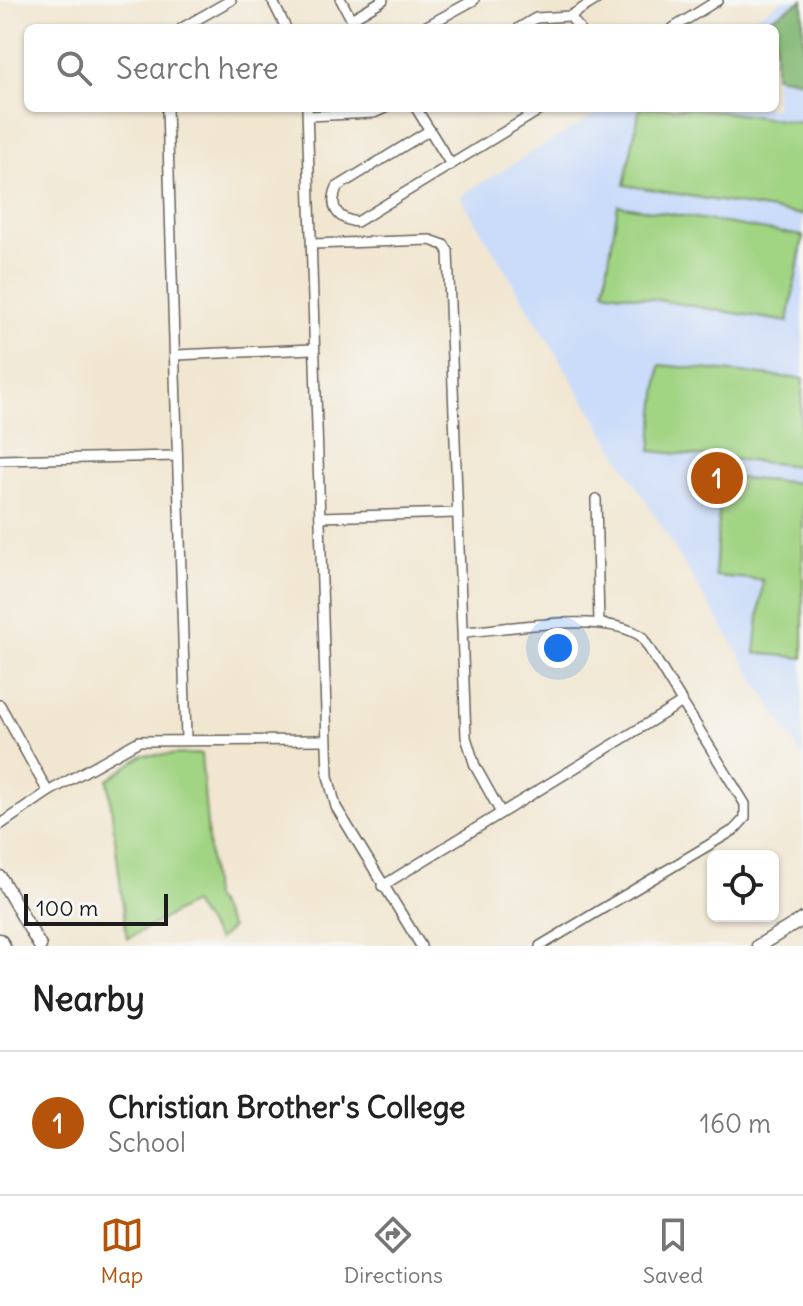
<!DOCTYPE html>
<style>
:root{--surface:#fff;--page:#f2f2f2;--text:#222;--muted:#767676;--line:#e0e0e0;--accent:#b45309}
body{margin:0;font-family:Delius,sans-serif;background:var(--page);color:var(--text)}
.controls{position:absolute;right:24px;bottom:24px;display:grid;overflow:hidden;border-radius:12px;box-shadow:0 2px 6px #0004}
.controls button{width:72px;height:72px;display:grid;place-items:center;padding:0;border:0;border-bottom:2px solid var(--line);background:var(--surface);color:var(--text);font:40px sans-serif}
.scale{position:absolute;left:24px;bottom:20px;width:144px;box-sizing:border-box;padding-left:8px;border:4px solid #1c1c1c;border-top:0;font-size:22px;line-height:28px;white-space:nowrap;color:#1c1c1c;-webkit-text-stroke:6px #f6f6f2;paint-order:stroke}
.you{position:absolute;left:558px;top:648px;width:28px;height:28px;margin:-20px;border:6px solid #fff;border-radius:50%;background:#1a73e8;box-shadow:0 0 0 12px #1a73e833}
.badge{display:grid;place-items:center;width:52px;height:52px;border-radius:50%;background:var(--accent);color:#fff;font-size:26px;font-weight:700}
.pin{position:absolute;translate:-50% -50%;border:4px solid #fff;box-shadow:0 2px 8px #0006}
.list{margin:0;padding:0;list-style:none}
h2{display:flex;justify-content:space-between;align-items:center;height:104px;margin:0;padding:0 32px;font-size:34px}
h2 small{font-size:26px;font-weight:400;color:var(--muted)}
.list li{display:grid;grid-template-columns:52px 1fr auto;gap:24px;align-items:center;box-sizing:border-box;height:144px;padding:0 32px;border-top:2px solid var(--line)}
.list b{display:block;font-size:30px;white-space:nowrap}
.list p{margin:0;font-size:26px;white-space:nowrap;color:var(--muted)}
.list em{font-size:26px;font-style:normal;color:var(--muted)}
.icon{flex:none;width:44px;height:44px;fill:none;stroke:currentColor;stroke-width:2;stroke-linecap:round;stroke-linejoin:round}
.map{position:relative;flex:none;width:803px;height:946px;overflow:hidden}
.search{position:absolute;background:var(--surface);box-shadow:0 2px 6px #0004;left:24px;right:24px;top:24px;height:88px;display:flex;align-items:center;gap:20px;box-sizing:border-box;padding:0 28px;border-radius:12px;color:var(--muted);font-size:30px}
.sheet{height:248px;background:var(--surface)}
nav{display:flex;justify-content:space-around;align-items:center;box-sizing:border-box;height:112px;border-top:2px solid var(--line);background:var(--surface);font-size:22px;color:var(--muted)}
nav a{display:grid;justify-items:center;gap:4px}
nav .on{color:var(--accent)}
.map>svg:first-child{display:block}
.built{fill:#cadcf9}
.green{fill:#a1d483;stroke:#5e7850;stroke-width:2}
.forest{fill:#80b671;stroke:#4e6946;stroke-width:2}
.lines{fill:none;stroke-linecap:round;stroke-linejoin:round}
.minor-casing{stroke:#67635b;stroke-width:12}
.major-casing{stroke:#67635b;stroke-width:15}
.minor{stroke:#fff;stroke-width:9}
.major{stroke:#fff;stroke-width:12}
</style>
<div class="map">
<svg width="803" height="946" viewBox="0 0 803 946">
<rect width="100%" height="100%" fill="#f6f6f2"/>
<filter id="ink" filterUnits="userSpaceOnUse"><feTurbulence type="fractalNoise" baseFrequency=".0125" numOctaves="2"/><feDisplacementMap in="SourceGraphic" scale="16" xChannelSelector="R" yChannelSelector="G"/><feConvolveMatrix kernelMatrix="1 2 1 2 8 2 1 2 1" color-interpolation-filters="sRGB"/></filter>
<filter id="wash" filterUnits="userSpaceOnUse"><feTurbulence type="fractalNoise" baseFrequency=".006" numOctaves="4" result="noise"/><feDisplacementMap in="SourceGraphic" scale="32" xChannelSelector="R" yChannelSelector="G"/><feGaussianBlur stdDeviation="1.8" result="paint"/><feColorMatrix in="noise" values="0 0 0 0 0 0 0 0 0 0 0 0 0 0 0 0 0 1.4 0 .05"/><feComposite in="paint" operator="in"/></filter>
<g filter="url(#wash)">
<rect width="100%" height="100%" fill="#f1e6d0"/>
<!-- built -->
<polygon class="built" points="783,0 803,0 803,759 460,196 606,108 775,108 775,28 737,28"/>
<!-- green -->
<g class="green">
<polygon points="640,108 696,108 803,123 803,215 624,185"/>
<polygon points="618,205 803,236 788,322 604,291"/>
<polygon points="660,365 803,379 798,466 651,451"/>
<polygon points="721,477 803,483 803,658 755,653 763,580 715,576"/>
<polygon points="201,754 213,897 231,928 218,940 192,903 127,939 108,780 143,755"/>
</g>
<!-- forest -->
<polygon class="forest" points="803,0 803,81 775,76 775,28 753,28"/>
</g>
<g filter="url(#ink)">
<g class="lines">
<!-- minor casing -->
<g class="minor-casing">
<g id="minor">
<polyline points="272,0 286,28"/>
<polyline points="341,0 356,28"/>
<polyline points="570,16 579,28"/>
<polyline points="351,19 383,0"/>
<polyline points="182,28 231,0"/>
<polyline points="423,28 474,0"/>
<polyline points="519,28 536,18 570,16 596,0"/>
<polyline points="673,28 718,0"/>
<polyline points="167,108 186,738"/>
<polyline points="307,108 328,776 336,807 421,946"/>
<polyline points="416,108 450,163"/>
<polyline points="308,116 374,113 385,108"/>
<path d="M430,130l-93,57c-8,19 -1,32 20,35l186,-114"/>
<polyline points="312,244 430,240 444,245 448,251 466,737 475,766 500,811"/>
<polyline points="176,355 312,349"/>
<polyline points="0,460 176,456"/>
<polyline points="596,499 599,623"/>
<polyline points="320,517 456,513"/>
<path d="M464,632c45,-3 142,-22 178,5l103,167v14l-11,12 -194,116"/>
<polyline points="0,705 48,792"/>
<polyline points="0,825 48,792 139,741 326,740"/>
<polyline points="382,886 681,703"/>
</g>
</g>
<!-- major casing -->
<g class="major-casing">
<g id="major">
<polyline points="0,877 40,946"/>
<polyline points="0,940 4,946"/>
<polyline points="758,946 803,919"/>
</g>
</g>
<!-- minor -->
<use href="#minor" class="minor"/>
<!-- major -->
<use href="#major" class="major"/>
</g>
</g>
</svg>
<div class="controls">
<button><svg class="icon" aria-label="locate" viewBox="0 0 24 24"><circle cx="12" cy="12" r="6"/><path d="M12 2v4M12 18v4M2 12h4M18 12h4"/></svg></button>
</div>
<div class="scale">100 m</div>
<div class="you"></div>
<div class="pin badge" style="left:717px;top:478px">1</div>
<div class="search"><svg class="icon" aria-label="search" viewBox="0 0 24 24"><circle cx="10" cy="10" r="6"/><path d="M15 15l6 6"/></svg>Search here</div>
</div>
<section class="sheet">
<h2>Nearby<small></small></h2>
<ul class="list">
<li><span class="badge">1</span><div><b>Christian Brother's College</b><p>School</p></div><em>160 m</em></li>
</ul>
</section>
<nav>
<a class="on"><svg class="icon" aria-label="map" viewBox="0 0 24 24"><path d="M3 6l6-2 6 2 6-2v14l-6 2-6-2-6 2zM9 4v14M15 6v14"/></svg>Map</a>
<a><svg class="icon" aria-label="directions" viewBox="0 0 24 24"><path d="M12 3l9 9-9 9-9-9zM9 14v-3h6M13 9l2 2-2 2"/></svg>Directions</a>
<a><svg class="icon" aria-label="saved" viewBox="0 0 24 24"><path d="M7 4h10v16l-5-4-5 4z"/></svg>Saved</a>
</nav>
